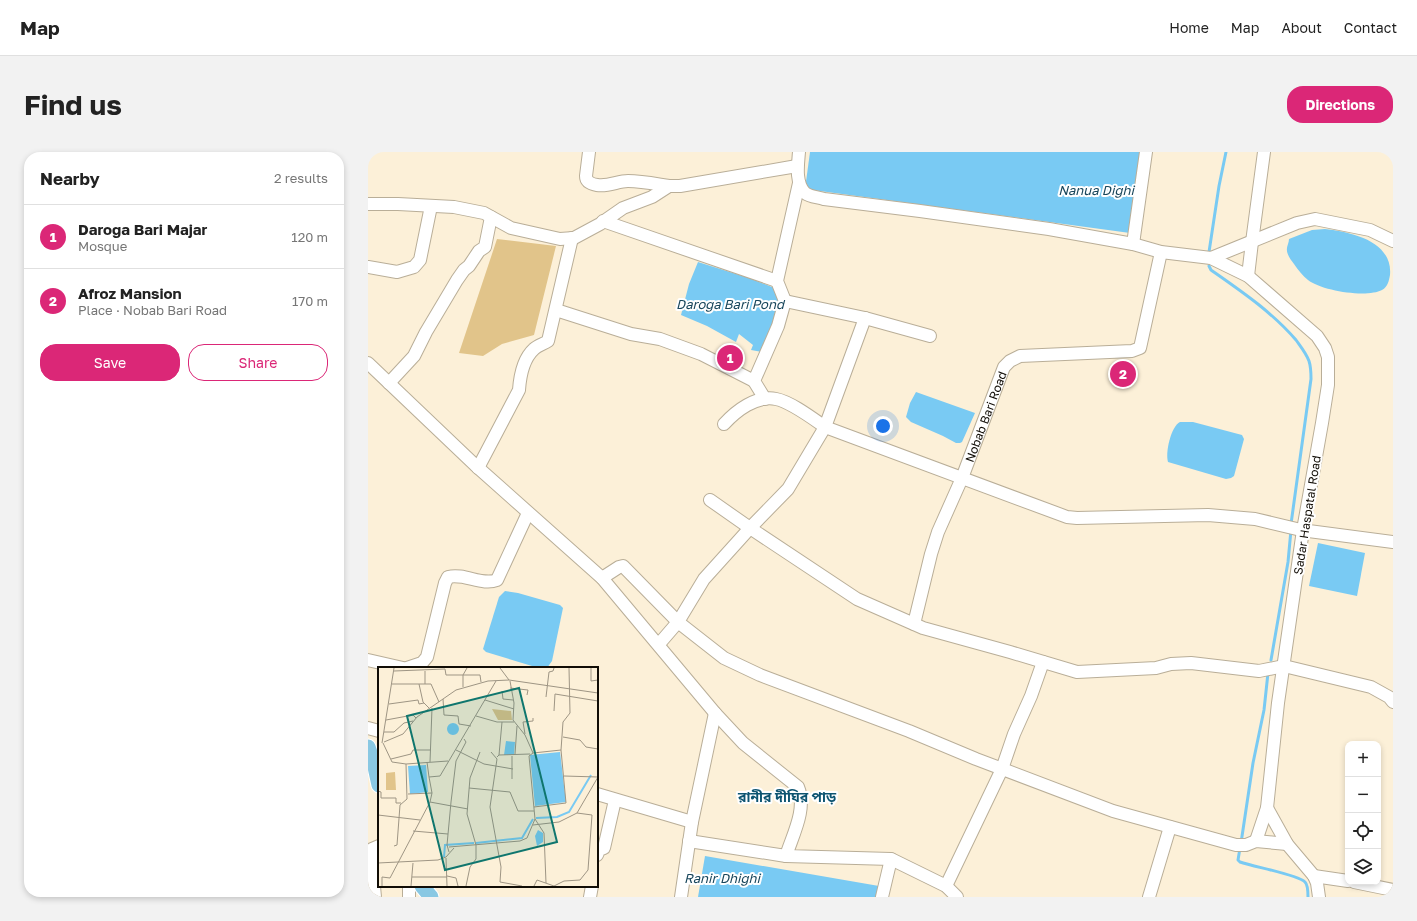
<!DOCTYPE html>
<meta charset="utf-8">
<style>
:root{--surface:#fff;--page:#f2f2f2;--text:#222;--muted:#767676;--line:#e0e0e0;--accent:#db2777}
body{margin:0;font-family:"Golos Text","Noto Sans Bengali",sans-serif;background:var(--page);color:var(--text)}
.controls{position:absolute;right:12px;bottom:12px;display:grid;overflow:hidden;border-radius:8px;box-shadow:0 2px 6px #0003}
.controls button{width:36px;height:36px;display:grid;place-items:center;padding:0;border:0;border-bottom:1px solid var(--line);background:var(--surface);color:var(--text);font:20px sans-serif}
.you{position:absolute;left:515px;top:274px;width:14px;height:14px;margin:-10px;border:3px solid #fff;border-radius:50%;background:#1a73e8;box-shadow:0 0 0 6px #1a73e833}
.badge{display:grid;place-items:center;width:26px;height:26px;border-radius:50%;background:var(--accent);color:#fff;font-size:13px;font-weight:700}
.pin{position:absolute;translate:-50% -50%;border:2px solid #fff;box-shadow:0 1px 4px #0006}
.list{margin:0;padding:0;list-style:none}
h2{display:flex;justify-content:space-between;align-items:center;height:52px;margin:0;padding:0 16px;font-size:17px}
h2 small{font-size:13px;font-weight:400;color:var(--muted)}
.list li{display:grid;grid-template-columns:26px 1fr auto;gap:12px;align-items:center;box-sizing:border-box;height:64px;padding:0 16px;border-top:1px solid var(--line)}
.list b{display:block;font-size:15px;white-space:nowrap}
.list p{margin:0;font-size:13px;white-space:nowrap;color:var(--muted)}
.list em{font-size:13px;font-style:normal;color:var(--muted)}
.actions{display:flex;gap:8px;padding:12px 16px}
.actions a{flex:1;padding:9px 0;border:1px solid var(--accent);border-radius:16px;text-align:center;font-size:14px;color:var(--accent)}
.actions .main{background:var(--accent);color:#fff}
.icon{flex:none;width:22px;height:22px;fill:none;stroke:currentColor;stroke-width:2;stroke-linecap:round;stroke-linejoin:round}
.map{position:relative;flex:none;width:1025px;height:745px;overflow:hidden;border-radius:16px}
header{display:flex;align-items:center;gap:24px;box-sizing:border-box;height:56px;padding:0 20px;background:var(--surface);border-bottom:1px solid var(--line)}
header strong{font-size:19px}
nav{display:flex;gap:22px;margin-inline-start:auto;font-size:14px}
.intro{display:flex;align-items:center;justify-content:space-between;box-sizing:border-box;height:96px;padding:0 24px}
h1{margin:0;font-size:28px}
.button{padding:10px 18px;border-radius:16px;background:var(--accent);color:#fff;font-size:14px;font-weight:700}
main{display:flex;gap:24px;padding:0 24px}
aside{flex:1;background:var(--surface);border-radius:16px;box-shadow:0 2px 6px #0003}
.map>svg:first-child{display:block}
.green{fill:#e1c48a}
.water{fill:#79caf3}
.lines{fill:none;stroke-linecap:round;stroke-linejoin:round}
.stream{stroke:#79caf3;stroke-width:3}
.minor-casing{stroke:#b9ae98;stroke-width:14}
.major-casing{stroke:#fff;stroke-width:17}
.minor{stroke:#fff;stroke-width:12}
.major{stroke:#89c8e3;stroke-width:15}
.labels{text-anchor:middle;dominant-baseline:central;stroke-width:4;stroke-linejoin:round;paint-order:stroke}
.street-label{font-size:12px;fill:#110d06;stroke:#fff}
.water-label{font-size:13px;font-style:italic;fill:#18465b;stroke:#fff}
.quarter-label{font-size:14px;font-weight:bold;fill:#0d5471;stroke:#fff}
.inset-river{fill:none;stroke:#79caf3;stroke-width:2}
.inset-road{fill:none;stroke:#9e9584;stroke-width:1}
.view{fill:#0f766e;fill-opacity:0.15;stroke:#0f766e;stroke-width:2}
.inset-edge{fill:none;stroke:#110d06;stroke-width:2}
</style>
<header>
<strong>Map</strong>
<nav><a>Home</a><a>Map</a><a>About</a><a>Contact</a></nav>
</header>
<div class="intro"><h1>Find us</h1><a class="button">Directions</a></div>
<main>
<aside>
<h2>Nearby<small>2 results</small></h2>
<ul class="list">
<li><span class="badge">1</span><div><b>Daroga Bari Majar</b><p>Mosque</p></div><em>120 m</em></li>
<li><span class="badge">2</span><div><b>Afroz Mansion</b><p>Place · Nobab Bari Road</p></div><em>170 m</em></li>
</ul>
<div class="actions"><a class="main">Save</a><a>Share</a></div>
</aside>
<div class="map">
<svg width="1025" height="745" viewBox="0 0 1025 745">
<rect width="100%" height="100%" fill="#fcf0d8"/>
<!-- green -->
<polygon class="green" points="129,87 188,94 166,183 134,192 115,204 91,201"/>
<!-- water -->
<g class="water">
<polygon points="442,0 773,0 762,81 437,37"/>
<path d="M957,77c26,3 68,12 65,46 -1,5 -2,12 -8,15 -15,8 -60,1 -74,-10 -5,-4 -10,-10 -14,-16 -3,-4 -8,-10 -7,-16 0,-2 2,-6 2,-9l23,-9z"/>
<polygon points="330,110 381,126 409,137 413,146 394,200 383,198 385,193 371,182 368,190 339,174 313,163 321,132"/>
<polygon points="548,240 607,261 594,290 592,291 588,291 575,284 543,270 538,265 542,251"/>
<path d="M812,270h13l49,13 2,4 -10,37 -3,2 -5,1 -58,-17c-3,-9 3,-36 12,-40z"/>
<polygon points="950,391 997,401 989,444 941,434"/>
<polygon points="137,439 150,441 192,453 195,456 184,509 179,516 164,514 118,500 115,497 131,445"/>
<polygon points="337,704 511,734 509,745 330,745"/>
</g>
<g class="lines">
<!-- stream -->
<g class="stream">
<polyline points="841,100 851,34 858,0"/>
<path d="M841,114l2,4c30,21 61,42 85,70 5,7 10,13 13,21 2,6 2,12 2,18l-20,145"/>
<polyline points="903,508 920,410 923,378"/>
<polyline points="873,691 885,611 896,558 900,521"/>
<path d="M872,696l-2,12 2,2c14,5 56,12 65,20 3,3 3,11 3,15"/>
</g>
<!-- minor casing -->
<g class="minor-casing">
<g id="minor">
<path d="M221,0l-3,24c0,6 5,8 11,9 11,2 21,-4 31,-4 14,0 28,3 41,5"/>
<path d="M431,0c-1,12 -4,31 6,41 5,4 13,4 19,6l96,12 129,18 84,15 28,8 50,6 37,18 69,60 8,12 3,9v28l-6,38 -19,107 -25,173 -11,105 -11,33"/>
<polyline points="0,52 30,52 86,55 116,61 143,76 192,87 206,86 232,72 255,56 284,45 301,34 312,34 429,14"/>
<polyline points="235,69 409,129"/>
<polyline points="765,92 778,0"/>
<polyline points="843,106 929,71 947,67 1002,78 1025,89"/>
<polyline points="0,115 29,120 46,115 52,108 63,54"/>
<polyline points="880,124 884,90 896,0"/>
<polyline points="417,149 497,166 562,184"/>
<polyline points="188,158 263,182 292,187 333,202 386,229"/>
<path d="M0,211l107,102 127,113 113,135 28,30 55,44c9,22 -5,47 -12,69l105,3 55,27 11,11"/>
<polyline points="21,231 46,204 58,180 89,128 96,118 101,114 111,99 117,95 123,65"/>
<polyline points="397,247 386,229 410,174 417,149 409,129 431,31"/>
<path d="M356,272c12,-13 32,-29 52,-25 15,3 36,19 49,28l242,90 10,1 131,-3 47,4 46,11 92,12"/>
<path d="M110,316l41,-78c1,-14 5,-32 15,-41 4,-4 10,-5 14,-8l24,-103"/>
<polyline points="342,348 382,376 489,447 555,476 642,500 709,520 788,516 803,512 823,511 891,519 916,514 1003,535 1021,545 1025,550"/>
<polyline points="234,426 251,415 255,414 310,470 356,506 392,523 541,579 608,607 745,659 868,693 878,693 888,689 919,692"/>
<path id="s1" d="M546,472l17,-70 7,-22 24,-54 42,-111 6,-6 10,-5 112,-5 8,-3 21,-96"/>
<polyline points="291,492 310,470 336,427 382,376 420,337 457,275 497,166"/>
<polyline points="0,508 35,516"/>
<path d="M39,516l15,-5 5,-6 18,-74 3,-6c17,-4 34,9 49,3l31,-67"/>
<polyline points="0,576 11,579"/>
<polyline points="229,642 324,670"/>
<polyline points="899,656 919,692 946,724 949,731 951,745"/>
<polyline points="321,689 418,704"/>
<polyline points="229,703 231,698 236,696 247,648"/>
<polyline points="946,724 980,729"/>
<polyline points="986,730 1025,738"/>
<polyline points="578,734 634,617 646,582 663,544 675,510"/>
<polyline points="7,745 3,703 4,697 11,694"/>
<polyline points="41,745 41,734"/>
<polyline points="222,745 224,734"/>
<polyline points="313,745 324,670 347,561"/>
<polyline points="514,745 523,707"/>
<polyline points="781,745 802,675"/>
</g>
</g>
<!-- major casing -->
<g class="major-casing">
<g id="major">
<polyline points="0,595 7,615 11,633"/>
<polyline points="54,734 63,745"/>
</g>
</g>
<!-- minor -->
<use href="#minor" class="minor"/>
<!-- major -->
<use href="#major" class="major"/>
</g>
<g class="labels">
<!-- street labels -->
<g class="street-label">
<text stroke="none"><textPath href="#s1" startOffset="220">Nobab Bari Road</textPath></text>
<text transform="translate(939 363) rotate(-81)">Sadar Haspatal Road</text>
</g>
<!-- water labels -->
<g class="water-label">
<text x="728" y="38">Nanua Dighi</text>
<text x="362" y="152">Daroga Bari Pond</text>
<text x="354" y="726">Ranir Dhighi</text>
</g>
<!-- quarter labels -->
<g class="quarter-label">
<text x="419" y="644">রানীর দীঘির পাড়</text>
</g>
</g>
<!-- overview -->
<g transform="translate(10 515)">
<rect width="220" height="220" fill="#fcf0d8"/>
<path d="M114,42l19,2 1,9h-14zM17,105l1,18h-10v-17z" fill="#e1c48a"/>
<path d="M69 62a6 6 0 1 1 12 0a6 6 0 1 1-12 0ZM128,74l9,1 -1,13h-10zM182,85l6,50 -31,4 -5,-51zM48,98l2,27 -18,2 -2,-28zM160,163l5,3v9l-6,4 -2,-10z" fill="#79caf3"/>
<path class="inset-river" d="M158,151l21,-1 12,-5 22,-37M98,176l46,-5 11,-19M66,190l1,-12 29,-2"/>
<path class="inset-road" d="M122,1l9,12 89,13M213,1v13l7,-1M16,4l51,-2 1,6h34l1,7M47,4v13M132,14l4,22 -1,17 12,15 8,18M14,17h39l8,18M41,17l4,18 6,6M85,20v-12l4,-7M132,21l18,2 -1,5M124,24l1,8 10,1M168,30l3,-25 4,-1 1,-3M65,32l1,16 14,1 1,8 12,2M107,33l29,9M11,37l29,-4 1,4 5,-1M176,44l1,-17 43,7M98,49l21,6h17M8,53l27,-5 3,3M6,65h10l10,-9 9,-2M147,67l-2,-12 10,-1v-3M185,70l17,3 6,7 12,2M6,75l19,-8 14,-17 39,-27 32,-9 21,-1M4,76l12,-75M5,76l9,19 14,2 1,35 -7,6 -3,40 -3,1M78,83l28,14 29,5M113,85l6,7 -7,48 11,60 -1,15 22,4M137,87l2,-28M121,88l3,-33M134,89v23M119,90l2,-2 31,-1M13,92l20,-5 2,-4h18M49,95l2,15M52,95l2,-54M28,97l42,-3M186,109l34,1M91,121l41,4 8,19h16M0,124l3,1v6h15v5h5M30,127l24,-1M52,135l38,7M156,140l32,-4 -5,-53M0,148l42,5M157,152l9,14 2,50M155,158l26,-3 18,-9 21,-36M35,164l35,3M71,180l71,-6 7,-3 8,-19 -6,-63 4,-3 28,-3 2,-28 7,-9 -1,-45M71,185l-2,-7 4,-43 5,-41 10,-19 -2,-3M68,191l1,28M0,196l60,-3 8,-3 8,-9M69,209l9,2 2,8M34,210h35M4,219v-9l8,1 40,-76 2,-9 -3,-16 11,-1 56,-95M33,219l2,-23M88,219l4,-19 6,-8v-14l-9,-31 3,-36 10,-26M156,219l3,-6 17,6 10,-5 16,-1 8,-10 4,-55 -15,-2"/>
<path class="view" d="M141,21l38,154 -112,28 -38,-154z"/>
<rect width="220" height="220" class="inset-edge"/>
</g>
</svg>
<div class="controls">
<button>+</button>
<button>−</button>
<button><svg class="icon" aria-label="locate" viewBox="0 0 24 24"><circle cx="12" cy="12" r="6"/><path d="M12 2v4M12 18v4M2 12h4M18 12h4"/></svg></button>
<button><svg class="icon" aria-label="layers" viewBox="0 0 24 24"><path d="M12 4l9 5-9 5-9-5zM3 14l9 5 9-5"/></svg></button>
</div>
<div class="you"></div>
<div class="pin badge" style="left:362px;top:206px">1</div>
<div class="pin badge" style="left:755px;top:222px">2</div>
</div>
</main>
